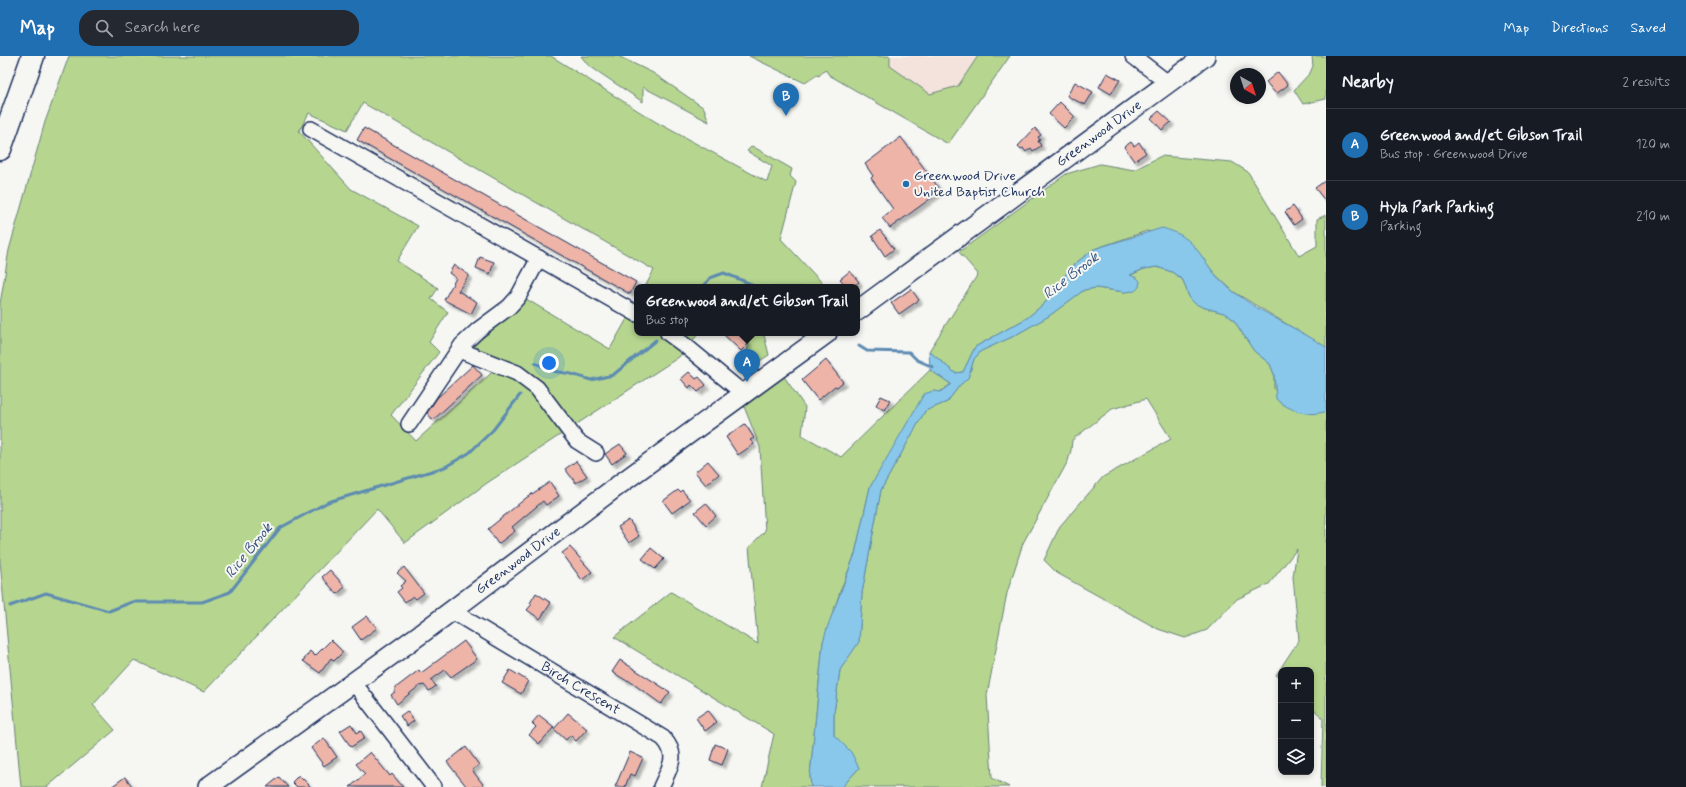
<!DOCTYPE html>
<meta charset="utf-8">
<style>
:root{--surface:#171b24;--page:#242831;--text:#f1f3f6;--muted:#9ea1a6;--line:#363941;--accent:#1f6fb2}
body{margin:0;font-family:Mynerve,sans-serif;background:var(--page);color:var(--text)}
.controls{position:absolute;right:12px;bottom:12px;display:grid;overflow:hidden;border-radius:8px;box-shadow:0 2px 6px #0003}
.controls button{width:36px;height:36px;display:grid;place-items:center;padding:0;border:0;border-bottom:1px solid var(--line);background:var(--surface);color:var(--text);font:20px sans-serif}
.compass{position:absolute;left:1230px;top:12px;width:36px;height:36px;border-radius:50%;background:var(--surface);box-shadow:0 2px 6px #0003;rotate:141deg}
.you{position:absolute;left:549px;top:307px;width:14px;height:14px;margin:-10px;border:3px solid #fff;border-radius:50%;background:#1a73e8;box-shadow:0 0 0 6px #1a73e833}
.badge{display:grid;place-items:center;width:26px;height:26px;border-radius:50%;background:var(--accent);color:#fff;font-size:13px;font-weight:700}
.pin{position:absolute;translate:-50% -33px;filter:drop-shadow(0 1px 2px #0008)}
.pin::after{content:'';position:absolute;top:21px;width:14px;height:12px;background:inherit;clip-path:polygon(0 0,100% 0,50% 100%)}
.popup{position:absolute;left:634px;top:228px;width:226px;height:52px;box-sizing:border-box;display:grid;place-content:center;border-radius:8px;background:var(--surface);filter:drop-shadow(0 1px 3px #0005);font-size:13px;white-space:nowrap;color:var(--muted)}
.popup b{font-size:15px;color:var(--text)}
.popup::after{content:'';position:absolute;left:50%;top:100%;margin-left:-8px;border:8px solid transparent;border-top-color:var(--surface)}
.list{margin:0;padding:0;list-style:none}
h2{display:flex;justify-content:space-between;align-items:center;height:52px;margin:0;padding:0 16px;font-size:17px}
h2 small{font-size:13px;font-weight:400;color:var(--muted)}
.list li{display:grid;grid-template-columns:26px 1fr auto;gap:12px;align-items:center;box-sizing:border-box;height:72px;padding:0 16px;border-top:1px solid var(--line)}
.list b{display:block;font-size:15px;white-space:nowrap}
.list p{margin:0;font-size:13px;white-space:nowrap;color:var(--muted)}
.list em{font-size:13px;font-style:normal;color:var(--muted)}
.icon{flex:none;width:22px;height:22px;fill:none;stroke:currentColor;stroke-width:2;stroke-linecap:round;stroke-linejoin:round}
.map{position:relative;flex:none;width:1326px;height:731px;overflow:hidden}
header{display:flex;align-items:center;gap:24px;box-sizing:border-box;height:56px;padding:0 20px;background:var(--accent);color:#fff}
header strong{font-size:19px}
nav{display:flex;gap:22px;margin-inline-start:auto;font-size:14px}
.search{width:280px;height:36px;background:var(--page);display:flex;align-items:center;gap:10px;box-sizing:border-box;padding:0 14px;border-radius:16px;color:var(--muted);font-size:15px}
main{display:flex}
aside{flex:1;background:var(--surface)}
.map>svg:first-child{display:block}
.built{fill:#f4e2dc}
.green{fill:#b6d68f;stroke:#688276}
.water{fill:#89c8ea;stroke:#5d8bb2}
.lines{fill:none;stroke-linecap:round;stroke-linejoin:round}
.stream{stroke:#5d8bb2;stroke-width:3}
.building{fill:#eeb4a8;stroke:#1b2f5e;filter:url(#shadow)}
.minor-casing{stroke:#1b2f5e;stroke-width:18}
.major-casing{stroke:#1b2f5e;stroke-width:22}
.highway-casing{stroke:#1b2f5e;stroke-width:25}
.minor{stroke:#f6f6f2;stroke-width:15}
.major{stroke:#f6f6f2;stroke-width:19}
.highway{stroke:#f6f6f2;stroke-width:22}
.poi-dot{fill:#1f6fb2;stroke:#f6f6f2;stroke-width:1.5}
.labels{text-anchor:middle;dominant-baseline:central;stroke-width:4;stroke-linejoin:round;paint-order:stroke}
.street-label{font-size:14px;fill:#1b2f5e;stroke:#f6f6f2}
.poi-label{font-size:14px;fill:#1b2f5e;stroke:#f6f6f2;text-anchor:start}
.water-label{font-size:15px;font-style:italic;fill:#365581;stroke:#f6f6f2}
</style>
<header>
<strong>Map</strong>
<div class="search"><svg class="icon" aria-label="search" viewBox="0 0 24 24"><circle cx="10" cy="10" r="6"/><path d="M15 15l6 6"/></svg>Search here</div>
<nav><a>Map</a><a>Directions</a><a>Saved</a></nav>
</header>
<main>
<div class="map">
<svg width="1326" height="731" viewBox="0 0 1326 731">
<defs>
<filter id="shadow"><feDropShadow dx="3.5" dy="3.5" stdDeviation="1" flood-color="#0004"/></filter>
</defs>
<rect width="100%" height="100%" fill="#f6f6f2"/>
<filter id="ink" filterUnits="userSpaceOnUse"><feTurbulence type="fractalNoise" baseFrequency=".025" numOctaves="2"/><feDisplacementMap in="SourceGraphic" scale="8" xChannelSelector="R" yChannelSelector="G"/><feConvolveMatrix kernelMatrix="1 2 1 2 8 2 1 2 1" color-interpolation-filters="sRGB"/></filter>
<g filter="url(#ink)">
<!-- built -->
<polygon class="built" points="890,0 978,0 958,30 930,38 890,10"/>
<!-- green -->
<g class="green">
<polygon points="69,0 551,0 656,66 767,126 772,110 747,95 752,90 792,113 790,120 796,126 781,183 826,231 645,231 654,214 363,47 347,74 309,57 299,75 351,133 418,170 397,205 438,232 431,243 448,256 429,286 439,296 391,359 416,385 498,311 473,291 526,243 610,293 637,245 637,277 699,277 679,301 487,427 405,487 377,453 204,636 134,604 93,649 115,674 47,731 21,731 0,505 0,248 9,194 45,66"/>
<polygon points="581,0 618,0 653,17 704,52 709,66 643,31 643,46 588,9"/>
<polygon points="749,0 890,0 890,10 930,38 958,30 978,0 1010,0 948,88 829,19 825,13 819,20 817,19 805,27"/>
<polygon points="1312,0 1326,0 1326,43 1303,48 1294,34 1310,17 1313,10"/>
<polygon points="1161,100 1232,106 1248,116 1299,200 1317,190 1317,163 1326,159 1326,292 1234,236 1214,217 1191,187 1147,175 1094,193 1072,210 1045,247 1027,262 975,291 963,316 955,317 929,295 978,218 959,196 1066,118 1100,108 1134,114"/>
<polygon points="1157,211 1172,216 1183,224 1189,241 1202,251 1224,257 1233,263 1254,295 1270,308 1274,318 1274,333 1323,356 1326,355 1326,731 1321,731 1323,662 1311,651 1311,614 1281,614 1281,623 1276,619 1299,584 1293,521 1297,493 1269,528 1237,543 1207,574 1185,582 1158,573 1057,517 1044,504 1060,470 1103,421 1171,383 1146,343 1112,353 1072,384 1071,394 1068,405 1023,487 1007,537 987,639 992,722 1009,731 842,731 859,712 834,679 834,657 840,614 859,585 862,537 881,434 925,355 947,346 960,329 968,322 974,303 981,295 1012,281 1049,260 1084,234 1096,232 1125,236 1129,220 1144,213"/>
<polygon points="744,277 765,277 764,279 769,299 755,308 747,298 749,282"/>
<polygon points="930,314 951,328 940,336 933,335 870,431 855,498 841,533 823,586 810,720 811,731 762,731 774,678 614,581 671,536 758,588 749,491 765,475 760,391 743,348 783,319 805,351 802,379 841,401"/>
</g>
<!-- water -->
<path class="water" d="M1162,172c31,8 34,22 52,45 26,32 77,51 112,74v64c-16,7 -38,-1 -50,-12l-2,-25 -4,-10 -16,-13 -21,-32 -9,-6 -22,-6 -8,-4 -5,-6 -6,-17 -11,-8 -15,-5 -13,2 -14,6 7,3 3,3 -1,6 -4,4 -10,1 -29,-4 -12,2 -35,26 -37,21 -31,14 -7,8 -6,19 -8,7 -13,17 -22,9 -44,79 -19,103 -3,49 -19,28 -6,43v22l17,17 8,16 -17,19h-31l-1,-11 13,-134 4,-14 28,-74 15,-67 54,-93 9,-3 7,1 11,-8 -21,-14 -1,-19 26,22 8,-1 12,-25 52,-29 18,-15 27,-37 22,-17z"/>
<g class="lines">
<!-- stream -->
<g class="stream">
<polyline points="703,231 710,222 724,217 751,228 753,231"/>
<polyline points="859,290 867,295 909,296 917,304 933,311"/>
<polyline points="535,307 553,315 571,318 591,324 613,319 656,284"/>
<polyline points="10,550 46,537 109,555 132,546 202,546 230,536 280,472 328,446 445,411 469,397 493,374 520,339"/>
</g>
</g>
<!-- building -->
<g class="building">
<polygon points="1278,16 1288,29 1276,38 1266,26"/>
<polygon points="1107,17 1120,24 1111,38 1099,31"/>
<polygon points="1075,26 1093,36 1085,49 1067,40"/>
<polygon points="1060,46 1075,61 1064,72 1049,58"/>
<polygon points="1159,55 1171,66 1162,74 1151,62"/>
<polygon points="364,72 636,226 630,238 357,84"/>
<polygon points="1035,72 1041,79 1038,81 1040,84 1038,85 1041,90 1033,95 1031,92 1026,96 1023,92 1021,93 1018,90"/>
<polygon points="901,81 941,135 890,172 882,162 893,153 871,122 873,120 865,108"/>
<polygon points="1131,86 1134,90 1139,86 1146,97 1134,105 1124,91"/>
<polygon points="1326,124 1326,146 1315,132"/>
<polygon points="1293,150 1302,163 1294,169 1285,156"/>
<polygon points="880,174 894,193 885,200 872,180"/>
<polygon points="480,201 494,206 490,218 476,212"/>
<polygon points="454,209 469,219 458,235 477,246 471,258 444,244 456,222 449,217"/>
<polygon points="850,215 859,226 853,231 847,231 840,223"/>
<polygon points="911,233 919,244 899,258 891,247"/>
<polygon points="722,277 739,277 749,287 741,295"/>
<polygon points="826,304 843,326 837,331 835,330 818,344 802,324"/>
<polygon points="473,309 482,319 433,364 427,357 437,342"/>
<polygon points="689,316 696,323 699,321 706,329 698,336 691,329 689,332 681,323"/>
<polygon points="881,340 890,344 884,354 876,349"/>
<polygon points="745,368 754,382 750,384 754,388 738,399 726,381"/>
<polygon points="620,388 627,397 612,408 605,398"/>
<polygon points="576,405 587,420 576,427 565,413"/>
<polygon points="708,405 719,418 706,429 695,416"/>
<polygon points="550,426 559,440 546,449 543,445 512,471 515,475 498,488 488,473 526,442"/>
<polygon points="678,434 680,436 682,434 690,444 672,457 663,445"/>
<polygon points="706,447 716,460 706,469 695,456"/>
<polygon points="629,464 639,480 629,487 618,471"/>
<polygon points="570,491 592,516 582,524 562,497"/>
<polygon points="651,492 664,503 655,513 642,503"/>
<polygon points="404,511 424,537 416,543 413,540 405,546 397,536 402,532 400,530 406,525 397,517"/>
<polygon points="330,514 345,531 337,538 322,521"/>
<polygon points="536,537 551,547 540,563 527,554 532,548 530,547"/>
<polygon points="367,560 377,572 361,584 352,571"/>
<polygon points="331,584 343,596 334,605 331,602 320,617 303,605 310,595 315,600"/>
<polygon points="464,585 477,603 451,621 445,614 431,624 436,630 429,635 424,629 419,630 397,648 391,639 396,635 394,633 419,614 421,617"/>
<polygon points="620,604 670,636 661,648 628,624 627,625 612,616"/>
<polygon points="510,614 528,625 521,638 502,627"/>
<polygon points="708,654 717,666 705,675 696,662"/>
<polygon points="407,655 414,665 407,670 400,660"/>
<polygon points="568,657 587,673 576,685 570,679 566,684 554,673"/>
<polygon points="539,659 554,671 539,688 529,679 536,671 532,667"/>
<polygon points="351,668 357,677 361,675 365,682 351,691 340,675"/>
<polygon points="324,682 337,701 324,710 311,692"/>
<polygon points="715,688 728,693 722,709 710,704"/>
<polygon points="466,691 479,709 472,714 485,731 467,731 447,706"/>
<polygon points="370,696 390,720 392,718 403,731 350,731 365,718 356,708"/>
<polygon points="630,696 643,702 635,720 630,718 625,731 615,731"/>
<polygon points="299,719 311,731 297,731 292,726"/>
<polygon points="125,721 133,731 111,731"/>
<polygon points="279,721 288,731 267,731"/>
</g>
<g class="lines">
<!-- minor casing -->
<g class="minor-casing">
<g id="minor">
<polyline points="1133,0 1169,28"/>
<polyline points="311,73 637,258"/>
<polyline points="668,277 687,291 744,338"/>
<polyline points="459,294 517,317 537,332 577,385 596,397"/>
<polyline points="409,368 462,289 478,274 509,251 518,241 539,202"/>
<path id="s1" d="M452,555l211,127c17,18 6,30 -2,49"/>
<polyline points="354,627 434,731"/>
</g>
</g>
<!-- major casing -->
<g class="major-casing">
<g id="major">
<path id="s2" d="M857,255l348,-255"/>
<path id="s3" d="M208,731l214,-154 198,-149 207,-151"/>
</g>
</g>
<!-- highway casing -->
<g class="highway-casing">
<polyline id="highway" points="0,93 33,0"/>
</g>
<!-- minor -->
<use href="#minor" class="minor"/>
<!-- major -->
<use href="#major" class="major"/>
<!-- highway -->
<use href="#highway" class="highway"/>
</g>
</g>
<!-- markers -->
<circle class="poi-dot" cx="906" cy="128" r="4"/>
<g class="labels">
<!-- street labels -->
<g class="street-label">
<text stroke="none"><textPath href="#s2" startOffset="300">Greenwood Drive</textPath></text>
<text stroke="none"><textPath href="#s3" startOffset="384">Greenwood Drive</textPath></text>
<text stroke="none"><textPath href="#s1" startOffset="150">Birch Crescent</textPath></text>
</g>
<!-- poi labels -->
<g class="poi-label">
<text x="914" y="120">Greenwood Drive<tspan x="914" dy="16">United Baptist Church</tspan></text>
</g>
<!-- water labels -->
<g class="water-label">
<text transform="translate(1071 220) rotate(-38)">Rice Brook</text>
<text transform="translate(249 495) rotate(-51)">Rice Brook</text>
</g>
</g>
</svg>
<div class="controls">
<button>+</button>
<button>−</button>
<button><svg class="icon" aria-label="layers" viewBox="0 0 24 24"><path d="M12 4l9 5-9 5-9-5zM3 14l9 5 9-5"/></svg></button>
</div>
<svg class="compass" viewBox="-18 -18 36 36"><path d="M0-13l5 13h-10z" fill="#e53935"/><path d="M0 13l5-13h-10z" fill="#9ea1a6"/></svg>
<div class="you"></div>
<div class="pin badge" style="left:747px;top:326px">A</div>
<div class="popup"><b>Greenwood and/et Gibson Trail</b>Bus stop</div>
<div class="pin badge" style="left:786px;top:60px">B</div>
</div>
<aside>
<h2>Nearby<small>2 results</small></h2>
<ul class="list">
<li><span class="badge">A</span><div><b>Greenwood and/et Gibson Trail</b><p>Bus stop · Greenwood Drive</p></div><em>120 m</em></li>
<li><span class="badge">B</span><div><b>Hyla Park Parking</b><p>Parking</p></div><em>210 m</em></li>
</ul>
</aside>
</main>
